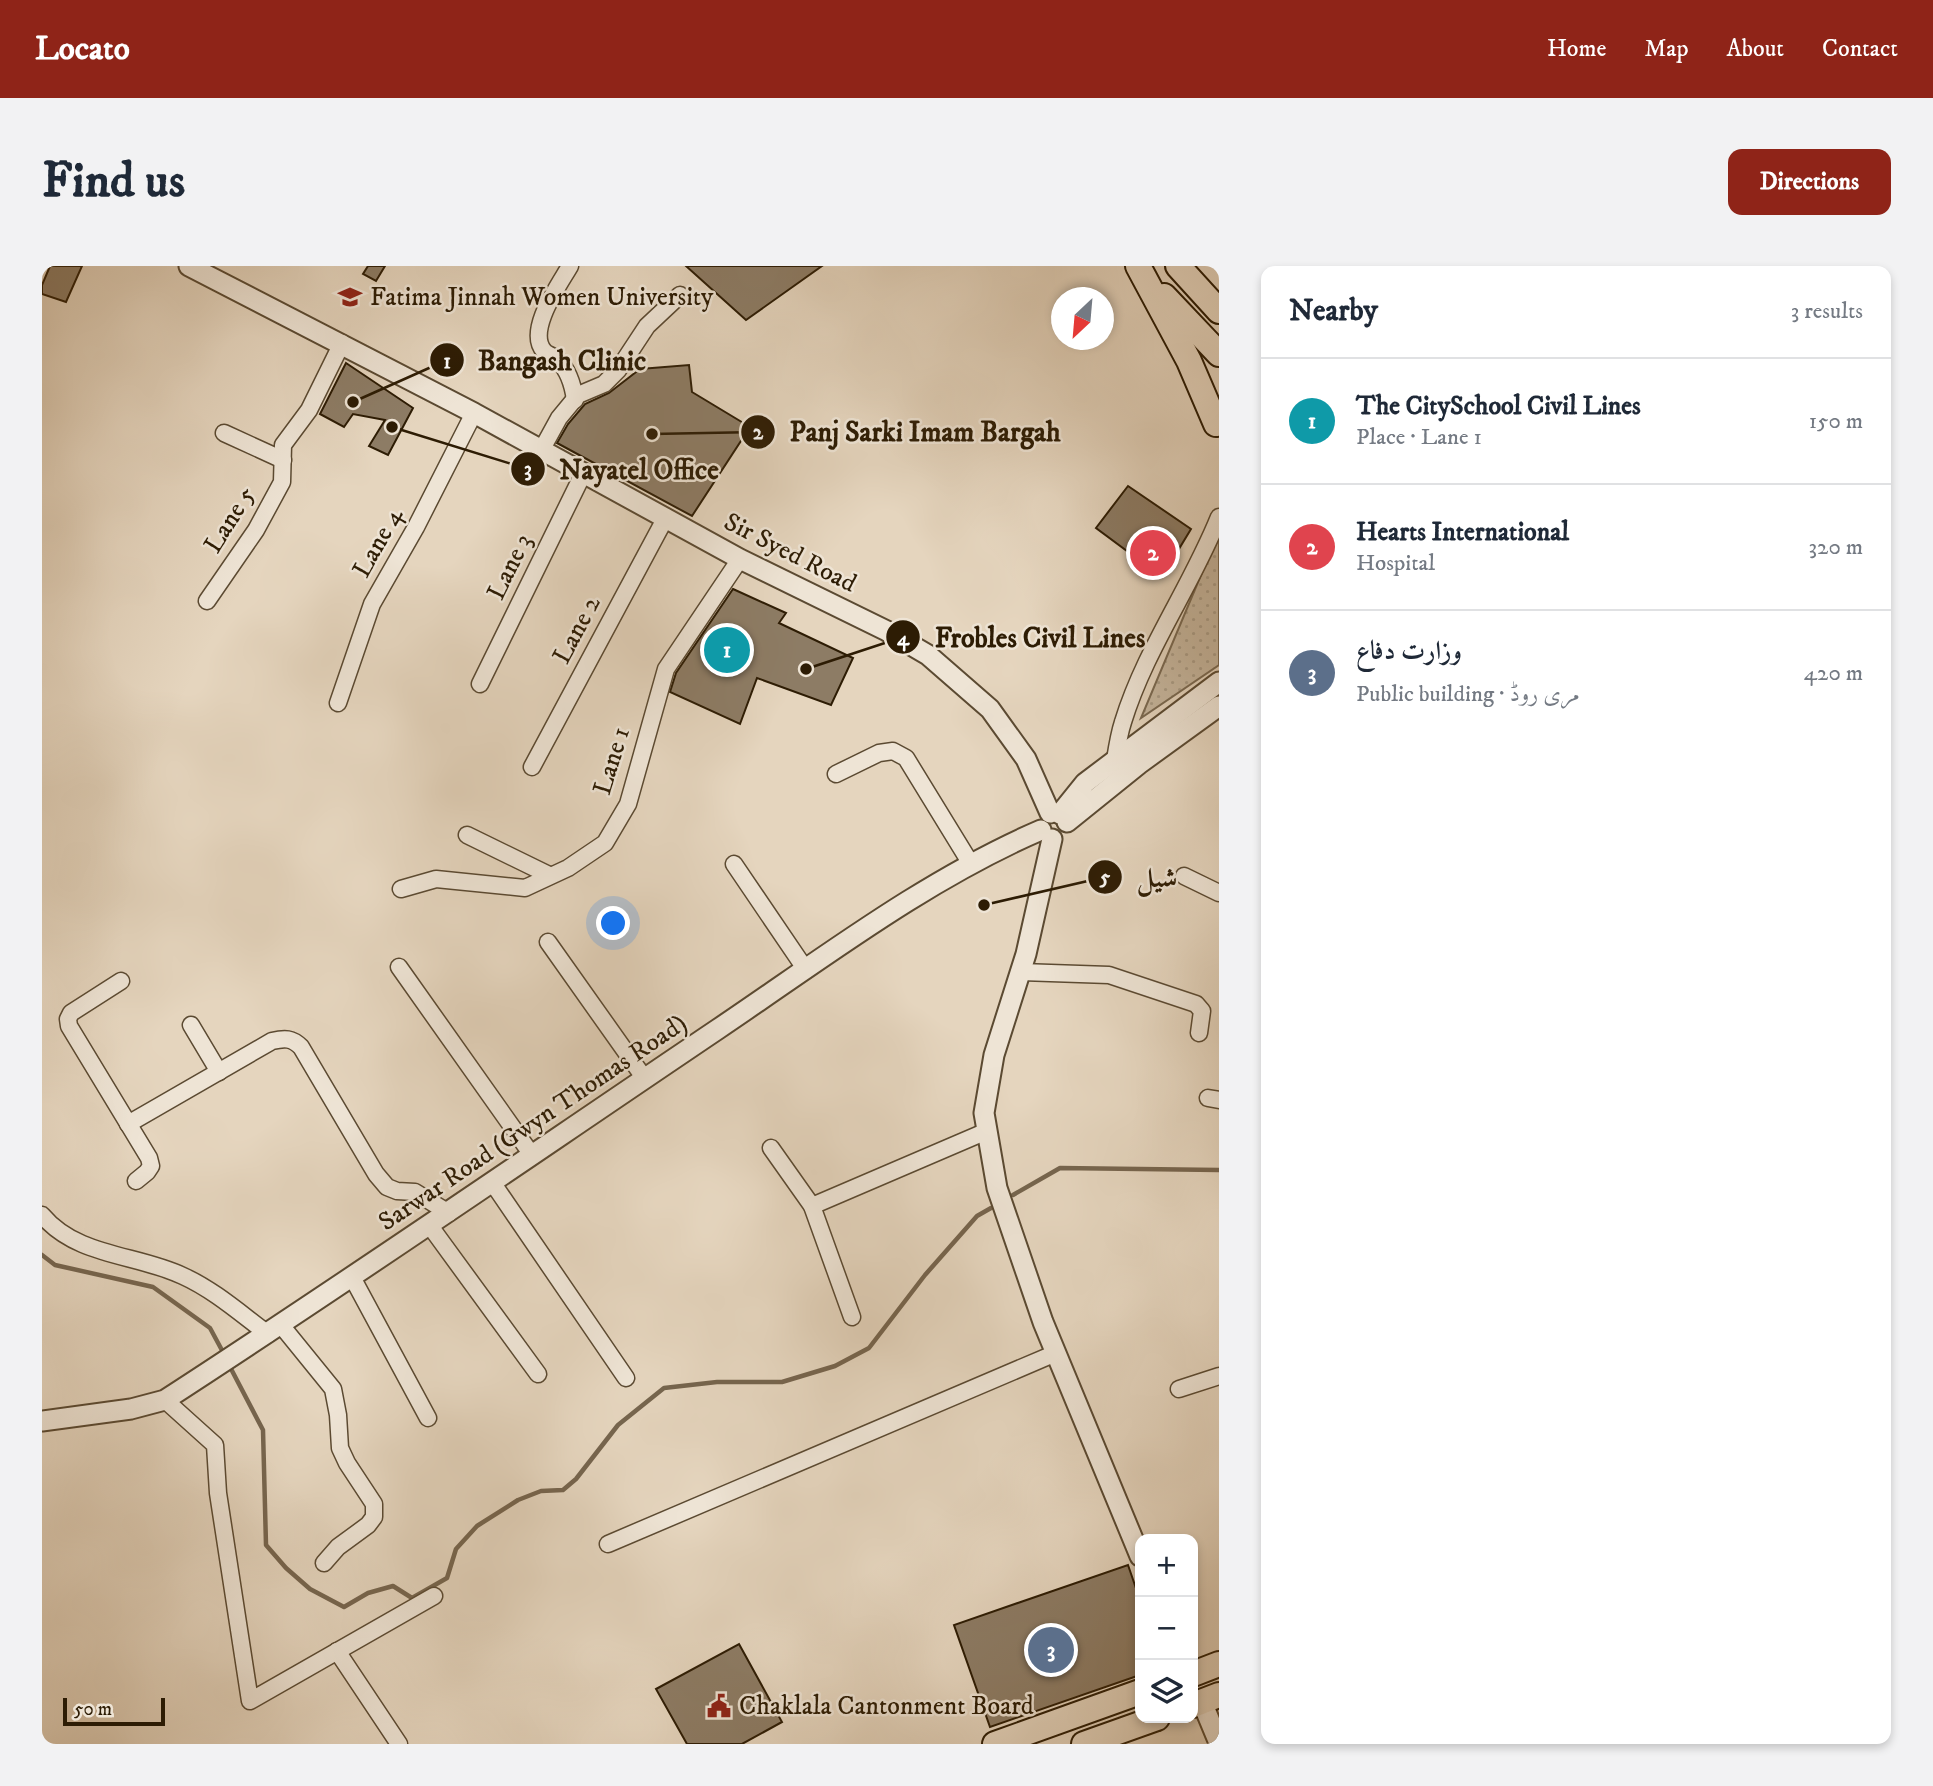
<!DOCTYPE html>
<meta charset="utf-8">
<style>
:root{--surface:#fff;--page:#f2f2f3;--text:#1f2937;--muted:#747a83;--line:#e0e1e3;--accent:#8f2418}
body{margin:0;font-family:"IM FELL DW Pica",Amiri,serif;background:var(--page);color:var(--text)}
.controls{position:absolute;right:21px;bottom:21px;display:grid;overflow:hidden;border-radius:14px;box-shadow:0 4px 10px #0003}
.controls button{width:63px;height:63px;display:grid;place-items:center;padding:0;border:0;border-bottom:2px solid var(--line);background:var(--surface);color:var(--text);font:35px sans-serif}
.compass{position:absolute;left:1009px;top:21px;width:63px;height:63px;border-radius:50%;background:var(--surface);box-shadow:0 4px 10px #0003;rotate:206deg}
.scale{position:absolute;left:21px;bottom:18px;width:102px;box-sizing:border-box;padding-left:7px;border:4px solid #2d1c04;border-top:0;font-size:19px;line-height:24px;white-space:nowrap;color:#2d1c04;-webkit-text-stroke:5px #eee4d5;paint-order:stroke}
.you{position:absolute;left:572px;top:658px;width:24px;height:24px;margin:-18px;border:5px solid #fff;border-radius:50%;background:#1a73e8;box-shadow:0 0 0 10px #1a73e833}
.badge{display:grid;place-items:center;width:46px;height:46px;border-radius:50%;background:var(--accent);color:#fff;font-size:23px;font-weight:700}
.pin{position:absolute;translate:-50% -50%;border:4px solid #fff;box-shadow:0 2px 7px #0006}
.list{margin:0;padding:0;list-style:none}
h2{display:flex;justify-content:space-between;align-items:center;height:91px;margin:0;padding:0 28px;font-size:30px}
h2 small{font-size:23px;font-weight:400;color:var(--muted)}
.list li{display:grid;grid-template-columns:46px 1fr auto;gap:21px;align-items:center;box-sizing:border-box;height:126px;padding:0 28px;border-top:2px solid var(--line)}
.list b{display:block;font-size:26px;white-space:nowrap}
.list p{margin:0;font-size:23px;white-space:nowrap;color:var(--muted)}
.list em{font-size:23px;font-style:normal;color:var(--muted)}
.icon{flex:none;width:38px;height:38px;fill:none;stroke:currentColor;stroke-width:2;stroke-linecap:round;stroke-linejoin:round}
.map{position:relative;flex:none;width:1177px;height:1478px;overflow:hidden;border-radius:14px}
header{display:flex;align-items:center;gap:42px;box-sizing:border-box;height:98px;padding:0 35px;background:var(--accent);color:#fff}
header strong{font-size:33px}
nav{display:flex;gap:38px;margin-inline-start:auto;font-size:24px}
.intro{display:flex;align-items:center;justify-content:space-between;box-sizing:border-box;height:168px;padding:0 42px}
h1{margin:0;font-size:49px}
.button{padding:18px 32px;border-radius:14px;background:var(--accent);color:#fff;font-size:24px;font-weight:700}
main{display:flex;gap:42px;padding:0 42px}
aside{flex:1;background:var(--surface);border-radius:14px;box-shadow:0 4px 10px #0003}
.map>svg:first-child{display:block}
.green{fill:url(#green-dots);stroke:#7a6951;stroke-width:2}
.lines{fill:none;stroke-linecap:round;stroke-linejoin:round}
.stream{stroke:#76654e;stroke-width:4.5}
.building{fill:#8d7c65;stroke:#2d1c04;stroke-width:2}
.minor-casing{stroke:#5b4a32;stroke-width:19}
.tertiary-casing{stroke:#5b4a32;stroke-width:23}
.primary-casing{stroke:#2d1c04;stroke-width:28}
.trunk-casing{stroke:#2d1c04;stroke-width:28}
.minor{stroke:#eee4d5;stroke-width:16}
.tertiary{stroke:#eee4d5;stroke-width:19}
.primary{stroke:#e5d5be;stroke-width:24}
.trunk{stroke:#e5d5be;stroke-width:24}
.labels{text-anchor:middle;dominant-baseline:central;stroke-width:5;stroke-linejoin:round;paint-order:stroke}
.poi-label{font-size:26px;fill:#2d1c04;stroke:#eee4d5;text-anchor:start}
.street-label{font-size:26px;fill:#2d1c04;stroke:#eee4d5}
.leader{fill:none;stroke:#2d1c04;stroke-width:2.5}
.callout-dot{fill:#2d1c04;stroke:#eee4d5;stroke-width:2.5}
.mark-label{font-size:21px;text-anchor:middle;font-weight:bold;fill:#fff}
.callout-label{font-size:28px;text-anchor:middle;font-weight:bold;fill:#2d1c04;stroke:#eee4d5;stroke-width:5;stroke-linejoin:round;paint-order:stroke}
</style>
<header>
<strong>Locato</strong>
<nav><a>Home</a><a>Map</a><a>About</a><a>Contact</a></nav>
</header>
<div class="intro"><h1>Find us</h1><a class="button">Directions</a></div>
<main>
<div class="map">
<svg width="1177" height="1478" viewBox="0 0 1177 1478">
<defs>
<pattern id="green-dots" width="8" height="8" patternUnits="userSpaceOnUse" patternTransform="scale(1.75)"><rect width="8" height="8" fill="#c6b69e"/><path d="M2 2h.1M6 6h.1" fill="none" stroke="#aa9c86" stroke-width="1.8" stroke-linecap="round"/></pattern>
</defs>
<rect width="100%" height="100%" fill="#e5d5be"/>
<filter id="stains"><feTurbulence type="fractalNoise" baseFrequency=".00286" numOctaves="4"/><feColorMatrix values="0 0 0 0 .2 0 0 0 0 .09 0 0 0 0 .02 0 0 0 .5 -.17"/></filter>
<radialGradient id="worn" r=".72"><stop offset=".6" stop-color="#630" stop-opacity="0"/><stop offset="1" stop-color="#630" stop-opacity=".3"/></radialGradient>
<!-- green -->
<polygon class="green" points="1177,269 1177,399 1099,452 1167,290"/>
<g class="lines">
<!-- stream -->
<g class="stream">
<polyline points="971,929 1018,902 1177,904"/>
<polyline points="0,989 13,999 111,1021 168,1062 182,1088"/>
<polyline points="187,1099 221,1164 224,1279 244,1302 268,1323 302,1341 326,1327 351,1320 370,1332 405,1312 414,1283 435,1260 476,1234 499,1225 521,1224 534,1213 576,1159 622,1122 675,1116 740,1116 793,1100 827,1082 883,1009 935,950 949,942"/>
</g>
</g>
<!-- building -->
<g class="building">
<polygon points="8,0 40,0 24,36 0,28 0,19"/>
<polygon points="326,0 343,0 334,15 321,8"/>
<polygon points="644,0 780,0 704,54"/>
<polygon points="304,97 371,142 346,189 327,180 343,154 311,148 302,161 278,148"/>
<polygon points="647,99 650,126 708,161 650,250 515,177 526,158 543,138 567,127 598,103"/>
<polygon points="1086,220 1149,263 1120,311 1054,262"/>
<polygon points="691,323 744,347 737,357 811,392 789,439 715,412 698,458 628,426 634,407"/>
<polygon points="1086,1299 1098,1334 1098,1409 948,1461 912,1359"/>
<polygon points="697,1378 740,1456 700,1478 645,1478 614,1423"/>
</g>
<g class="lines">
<!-- minor casing -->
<g class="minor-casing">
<g id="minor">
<path d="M528,0c-11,19 -44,65 -26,85 3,4 10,5 14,9 11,11 15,25 17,40"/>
<polyline points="182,167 241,194"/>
<polyline points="500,183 517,152 536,129 562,118 576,104 605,60 638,29"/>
<polyline points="165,335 214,264 240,216 241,179 267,144 300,77"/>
<polyline points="438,418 542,206"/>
<polyline points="296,437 330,338 374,261 432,147"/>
<path d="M1073,494c2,-13 4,-26 8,-38 22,-72 68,-135 96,-205"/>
<polyline points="490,501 624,251"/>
<polyline points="794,508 837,487 851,485 864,492 929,598"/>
<polyline points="425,569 507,609"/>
<polyline points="692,598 764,704"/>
<polyline points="1142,610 1177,627"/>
<polyline points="359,623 394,613 483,622 526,602 563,577 586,538 624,403 698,293"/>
<polyline points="506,676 603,813"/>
<polyline points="357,701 490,889"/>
<polyline points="979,706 1067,709 1154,738 1160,745 1157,767"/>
<polyline points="79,715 29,747 26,753 27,760 107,892 109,900 105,906 94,915"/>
<polyline points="149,759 177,806"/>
<polyline points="1166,832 1177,834"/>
<path d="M86,858l144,-83c13,-3 20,-3 29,6l75,127 11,13 10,4 18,1 34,21"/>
<polyline points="729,882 770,940 810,1051"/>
<polyline points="450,916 584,1112"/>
<polyline points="770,940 945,865"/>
<path d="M0,949c35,42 95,39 141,61 31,14 58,38 85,58"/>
<polyline points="388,960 496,1108"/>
<polyline points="310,1011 386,1152"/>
<polyline points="239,1059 291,1123 296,1149 298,1182 305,1197 332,1238 332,1251 326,1259 296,1281 282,1297"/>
<polyline points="1137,1123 1177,1110"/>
<polyline points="123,1134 173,1179 176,1227 208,1435 392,1330"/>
<polyline points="566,1278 1014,1087"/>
<polyline points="295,1385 357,1478"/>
</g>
</g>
<!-- tertiary casing -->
<g class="tertiary-casing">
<g id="tertiary">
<polyline points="147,0 432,147 698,293 845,365 886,389 948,443 984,493 1008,547"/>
<polyline points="1018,548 1043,517 1177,416"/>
<polyline points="1025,556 1097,498 1177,440"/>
<polyline points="1010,573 984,688 952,789 942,847 955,922 1001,1056 1098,1290"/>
<path d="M0,1155l89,-12 34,-9c187,-121 369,-247 553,-371 104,-70 207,-149 323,-199"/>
<polyline points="1160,1436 1177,1477"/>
</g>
</g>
<!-- primary casing -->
<g class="primary-casing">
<g id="primary">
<polyline points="1151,1408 1177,1398"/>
<polyline points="1151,1439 1177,1429"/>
<polyline points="953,1478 1098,1426"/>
<polyline points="1042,1478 1115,1452"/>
</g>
</g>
<!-- trunk casing -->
<g class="trunk-casing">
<g id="trunk">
<polyline points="1096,0 1147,95 1174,158"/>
<polyline points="1136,0 1177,45"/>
<polyline points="1122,30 1177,88"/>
</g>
</g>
<!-- minor -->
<use href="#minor" class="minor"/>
<!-- tertiary -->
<use href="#tertiary" class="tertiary"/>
<!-- primary -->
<use href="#primary" class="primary"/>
<!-- trunk -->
<use href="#trunk" class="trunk"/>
</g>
<!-- icons -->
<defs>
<g id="university-bare" transform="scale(1.89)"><path d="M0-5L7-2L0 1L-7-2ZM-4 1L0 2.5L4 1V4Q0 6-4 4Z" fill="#8f2418" stroke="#eee4d5" stroke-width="2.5" paint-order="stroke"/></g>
<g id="civic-bare" transform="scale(1.89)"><path d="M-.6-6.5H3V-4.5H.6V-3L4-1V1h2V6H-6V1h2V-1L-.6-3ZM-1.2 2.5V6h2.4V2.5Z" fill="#8f2418" stroke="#eee4d5" stroke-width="2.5" paint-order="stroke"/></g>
</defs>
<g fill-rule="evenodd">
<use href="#university-bare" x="308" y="31"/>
<use href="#civic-bare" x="677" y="1440"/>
</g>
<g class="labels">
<!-- poi labels -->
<g class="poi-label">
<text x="328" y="31">Fatima Jinnah Women University</text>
<text x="697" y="1440">Chaklala Cantonment Board</text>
</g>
<!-- street labels -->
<g class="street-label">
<text transform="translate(188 254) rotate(-58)">Lane 5</text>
<text transform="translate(336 277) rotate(-61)">Lane 4</text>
<text transform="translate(748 287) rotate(27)">Sir Syed Road</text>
<text transform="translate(468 301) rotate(-64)">Lane 3</text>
<text transform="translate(535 364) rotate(-62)">Lane 2</text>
<text transform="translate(570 495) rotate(-73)">Lane 1</text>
<text transform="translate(491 857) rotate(-34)">Sarwar Road (Gwyn Thomas Road)</text>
</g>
</g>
<!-- callouts -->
<path class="leader" d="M311 136L405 94M610 168L716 166M350 161L486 203M764 403L861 371M942 639L1063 611"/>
<g class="callout-dot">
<circle cx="311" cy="136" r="7"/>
<circle cx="610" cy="168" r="7"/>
<circle cx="350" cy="161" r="7"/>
<circle cx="764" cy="403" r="7"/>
<circle cx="942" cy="639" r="7"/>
<circle cx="405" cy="94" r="18"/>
<circle cx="716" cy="166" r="18"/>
<circle cx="486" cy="203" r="18"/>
<circle cx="861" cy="371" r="18"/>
<circle cx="1063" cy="611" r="18"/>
</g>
<g class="mark-label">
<text x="405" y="102">1</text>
<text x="716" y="173">2</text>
<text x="486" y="210">3</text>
<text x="861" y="379">4</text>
<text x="1063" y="618">5</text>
</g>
<g class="callout-label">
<text x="520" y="104">Bangash Clinic</text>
<text x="883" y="175">Panj Sarki Imam Bargah</text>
<text x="597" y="213">Nayatel Office</text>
<text x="998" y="381">Frobles Civil Lines</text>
<text x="1115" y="621">شیل</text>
</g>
<rect width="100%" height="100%" filter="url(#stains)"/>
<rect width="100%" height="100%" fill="url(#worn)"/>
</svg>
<div class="controls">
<button>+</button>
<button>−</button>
<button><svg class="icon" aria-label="layers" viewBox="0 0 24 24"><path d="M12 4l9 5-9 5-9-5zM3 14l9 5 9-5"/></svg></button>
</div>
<svg class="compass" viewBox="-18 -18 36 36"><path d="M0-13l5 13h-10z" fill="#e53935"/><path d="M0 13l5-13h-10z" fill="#747a83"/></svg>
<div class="scale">50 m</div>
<div class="you"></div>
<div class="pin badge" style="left:685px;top:384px;background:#0f9aa8">1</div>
<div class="pin badge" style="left:1111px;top:287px;background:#e0444e">2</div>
<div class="pin badge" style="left:1009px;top:1384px;background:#5c6f8a">3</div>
</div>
<aside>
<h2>Nearby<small>3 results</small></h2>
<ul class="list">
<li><span class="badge" style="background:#0f9aa8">1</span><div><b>The CitySchool Civil Lines</b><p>Place · Lane 1</p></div><em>150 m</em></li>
<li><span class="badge" style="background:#e0444e">2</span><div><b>Hearts International</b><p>Hospital</p></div><em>320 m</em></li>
<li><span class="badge" style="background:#5c6f8a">3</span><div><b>وزارت دفاع</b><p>Public building · مری روڈ</p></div><em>420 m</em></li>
</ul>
</aside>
</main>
